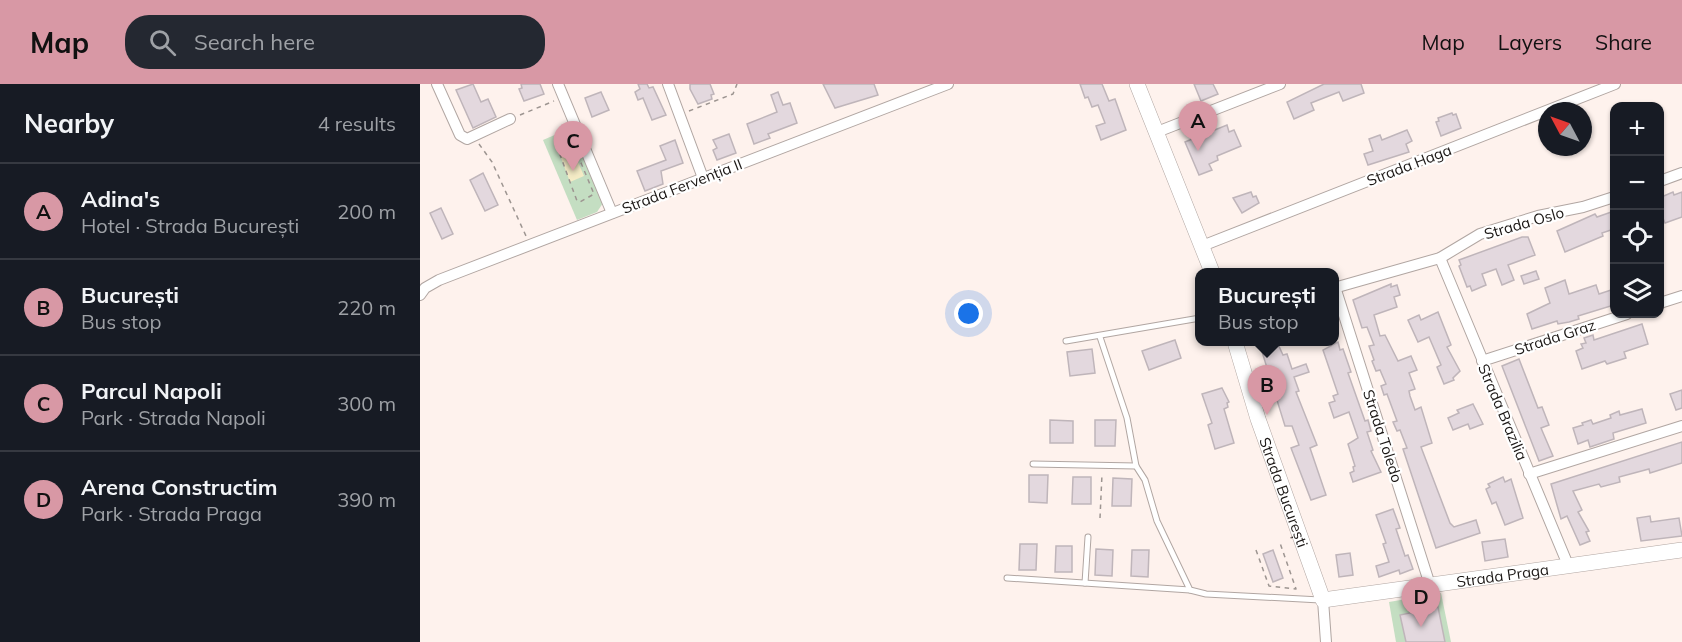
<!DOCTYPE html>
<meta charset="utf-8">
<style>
:root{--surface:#171b24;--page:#242831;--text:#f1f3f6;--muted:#9ea1a6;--line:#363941;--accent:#d898a5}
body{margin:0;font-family:Mulish,sans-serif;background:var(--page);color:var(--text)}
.controls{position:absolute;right:18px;top:18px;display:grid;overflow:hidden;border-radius:12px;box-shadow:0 2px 4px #0004}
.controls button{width:54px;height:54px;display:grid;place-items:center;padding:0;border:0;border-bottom:2px solid var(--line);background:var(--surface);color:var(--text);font:30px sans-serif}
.compass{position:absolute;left:1118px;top:18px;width:54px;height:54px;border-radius:50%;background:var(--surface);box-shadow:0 2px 4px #0004;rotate:311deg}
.you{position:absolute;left:549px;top:230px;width:21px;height:21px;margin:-15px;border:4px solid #fff;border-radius:50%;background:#1a73e8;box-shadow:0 0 0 9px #1a73e833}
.badge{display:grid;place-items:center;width:39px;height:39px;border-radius:50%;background:var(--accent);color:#111;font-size:20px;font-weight:700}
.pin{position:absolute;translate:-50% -50px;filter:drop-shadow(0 2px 3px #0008)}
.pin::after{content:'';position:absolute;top:32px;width:21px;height:18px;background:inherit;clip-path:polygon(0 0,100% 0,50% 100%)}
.popup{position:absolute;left:775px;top:184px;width:144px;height:78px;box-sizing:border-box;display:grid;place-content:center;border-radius:12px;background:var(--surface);filter:drop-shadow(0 2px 4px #0005);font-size:20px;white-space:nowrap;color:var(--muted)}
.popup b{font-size:22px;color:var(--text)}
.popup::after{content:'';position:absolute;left:50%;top:100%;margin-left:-12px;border:12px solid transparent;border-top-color:var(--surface)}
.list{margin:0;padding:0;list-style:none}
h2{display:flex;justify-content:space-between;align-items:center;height:78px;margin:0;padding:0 24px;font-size:26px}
h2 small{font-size:20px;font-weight:400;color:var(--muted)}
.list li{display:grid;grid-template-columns:39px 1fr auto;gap:18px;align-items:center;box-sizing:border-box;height:96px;padding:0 24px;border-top:2px solid var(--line)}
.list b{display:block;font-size:22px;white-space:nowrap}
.list p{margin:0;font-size:20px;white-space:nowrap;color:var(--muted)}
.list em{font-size:20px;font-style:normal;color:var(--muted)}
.icon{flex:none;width:33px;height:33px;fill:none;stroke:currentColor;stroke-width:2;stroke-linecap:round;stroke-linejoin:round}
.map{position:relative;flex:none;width:1262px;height:558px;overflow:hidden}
header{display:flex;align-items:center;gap:36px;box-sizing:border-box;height:84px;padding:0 30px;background:var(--accent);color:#111}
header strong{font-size:28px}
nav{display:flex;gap:33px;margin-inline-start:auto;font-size:21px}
.search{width:420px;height:54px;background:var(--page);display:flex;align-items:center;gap:15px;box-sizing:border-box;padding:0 21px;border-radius:24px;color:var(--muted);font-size:22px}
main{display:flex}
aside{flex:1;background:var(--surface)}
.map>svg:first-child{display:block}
.green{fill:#c4dec2}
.sand{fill:#f5ecc6}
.building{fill:#e3d8de;stroke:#bfb5ba;stroke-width:1.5}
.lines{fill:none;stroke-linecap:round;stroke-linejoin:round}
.lane-casing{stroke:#b1a6a2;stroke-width:7}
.street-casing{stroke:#b1a6a2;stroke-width:12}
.secondary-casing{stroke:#b1a6a2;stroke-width:16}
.path{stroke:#9d9591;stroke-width:1.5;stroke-dasharray:4.5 4.5;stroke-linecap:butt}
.lane{stroke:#fff;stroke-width:5}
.street{stroke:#fff;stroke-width:10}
.secondary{stroke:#fff;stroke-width:15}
.labels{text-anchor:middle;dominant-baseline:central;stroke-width:4.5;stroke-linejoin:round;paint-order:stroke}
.street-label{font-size:15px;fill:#1b1715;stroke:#fff}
</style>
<header>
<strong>Map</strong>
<div class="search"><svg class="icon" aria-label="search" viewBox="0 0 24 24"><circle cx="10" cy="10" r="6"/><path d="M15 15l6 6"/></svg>Search here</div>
<nav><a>Map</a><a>Layers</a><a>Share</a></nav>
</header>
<main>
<aside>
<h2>Nearby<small>4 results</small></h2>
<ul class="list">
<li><span class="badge">A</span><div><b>Adina's</b><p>Hotel · Strada București</p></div><em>200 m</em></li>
<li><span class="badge">B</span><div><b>București</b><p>Bus stop</p></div><em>220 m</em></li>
<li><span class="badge">C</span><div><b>Parcul Napoli</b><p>Park · Strada Napoli</p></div><em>300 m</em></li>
<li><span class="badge">D</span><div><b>Arena Constructim</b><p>Park · Strada Praga</p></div><em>390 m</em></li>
</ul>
</aside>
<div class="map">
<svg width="1262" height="558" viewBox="0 0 1262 558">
<rect width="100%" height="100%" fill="#fef2ed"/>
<!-- green -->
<g class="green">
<polygon points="151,44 183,119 177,128 157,136 123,56"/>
<polygon points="1021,509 1031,558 976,558 969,518"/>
</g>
<!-- sand -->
<polygon class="sand" points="153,66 164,92 150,98 140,71"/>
<!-- building -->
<g class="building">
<polygon points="53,0 61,18 68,15 76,33 53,44 36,6"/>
<polygon points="101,0 120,0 124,10 104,17 99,5 102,4"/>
<polygon points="218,0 227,0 229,4 233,3 246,31 232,36 223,14 218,16 215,8 220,5"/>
<polygon points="270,0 290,0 294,10 291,11 292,15 278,20 270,5"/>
<polygon points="403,0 454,0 458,11 415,24"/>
<polygon points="660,0 682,0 689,17 695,15 706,46 681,56 676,42 685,39 678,21 672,23 668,13 665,14"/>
<polygon points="774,0 793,0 798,10 781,17"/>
<polygon points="904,0 941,0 944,9 923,17 919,8 891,19 894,26 874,35 867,18"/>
<polygon points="181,8 189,26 172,33 165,14"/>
<polygon points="358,8 363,21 370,19 377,39 348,50 350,54 334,60 327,40 357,28 351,11"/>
<polygon points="1032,29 1033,31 1036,30 1041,44 1021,52 1016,38 1019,37 1018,34"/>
<polygon points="807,41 809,48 814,46 821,62 797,72 798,76 789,80 792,86 779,91 765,58"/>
<polygon points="987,46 992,57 986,60 989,68 948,81 944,70 953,67 949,55 960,51 962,56"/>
<polygon points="309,50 316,69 297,76 293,66 297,64 293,56"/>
<polygon points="255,56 263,79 241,87 243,100 225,107 217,87 246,76 240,62"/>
<polygon points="63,89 78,121 65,127 50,96"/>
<polygon points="831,108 833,113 836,112 839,119 822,129 813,114"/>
<polygon points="1253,108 1254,111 1262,108 1262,133 1245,139 1239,125 1239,114"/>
<polygon points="21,124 33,150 22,155 10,129"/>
<polygon points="1194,127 1194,145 1182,149 1183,152 1145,168 1137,147 1175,130 1177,133"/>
<polygon points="1102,153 1108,153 1115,171 1088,181 1094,196 1082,201 1076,185 1062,190 1066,201 1052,207 1050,202 1047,203 1039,182 1041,181 1039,176"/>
<polygon points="1116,187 1119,195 1104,200 1101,192"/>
<polygon points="1145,196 1149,210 1176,201 1179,210 1194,205 1194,221 1158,232 1159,235 1149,238 1138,240 1137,237 1112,245 1107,230 1130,219 1125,204"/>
<polygon points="971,200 971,203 977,201 980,211 974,213 977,223 954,231 960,252 965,251 978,277 991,272 997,286 989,289 995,305 989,307 990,312 995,326 1001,323 1012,359 1001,363 1030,439 1034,443 1056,436 1060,449 1016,464 983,365 987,364 980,346 977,347 973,338 977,337 967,310 964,311 961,302 966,300 960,286 956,287 952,277 954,276 949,262 954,261 947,243 942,244 933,216"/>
<polygon points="1018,228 1031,261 1027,263 1040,287 1033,294 1034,296 1024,300 1017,283 1021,281 1009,253 998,258 988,236 999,231 1001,236"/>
<polygon points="1222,240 1228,260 1204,268 1206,274 1187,280 1185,277 1162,285 1156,267 1163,264 1161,260 1166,259 1164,254 1173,251 1174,256"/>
<polygon points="755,256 761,274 729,286 722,267"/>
<polygon points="839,258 857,258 863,271 867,270 872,285 886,280 889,288 874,293 879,307 876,308 897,361 890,364 906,411 891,416 871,364 879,361 872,342 865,342"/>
<polygon points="918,258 920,266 923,265 931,288 928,289 945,337 948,336 951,347 947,348 953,366 951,367 961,388 933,398 930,389 934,387 933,383 935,382 928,360 938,354 929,328 914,334 909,319 915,317 913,312 918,310 903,266"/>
<polygon points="672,265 675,289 650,292 647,268"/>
<polygon points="1099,275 1118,324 1122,323 1129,341 1121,344 1133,372 1119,377 1082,282"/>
<polygon points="802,304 809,318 807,319 808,323 804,325 814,359 795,365 788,341 792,339 782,310"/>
<polygon points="1262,306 1262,324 1256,326 1250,310"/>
<polygon points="1053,320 1063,340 1050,345 1048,340 1033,346 1028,334 1039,329 1037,326"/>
<polygon points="1222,325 1226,339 1193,349 1194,355 1170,363 1168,356 1158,360 1153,344 1163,341 1162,339 1171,336 1173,340 1191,334 1190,331 1199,327 1200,331"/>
<polygon points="630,336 653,337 653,359 630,359"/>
<polygon points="675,336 696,336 695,362 675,362"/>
<polygon points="1262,358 1262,379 1230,389 1229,385 1199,393 1200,398 1181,403 1179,400 1153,407 1162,426 1158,428 1169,447 1166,448 1170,457 1160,461 1147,432 1141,435 1131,400"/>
<polygon points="609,391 628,391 627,419 609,418"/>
<polygon points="653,393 671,393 671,420 652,420"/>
<polygon points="1083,393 1085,398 1091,395 1103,434 1085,441 1076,418 1072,420 1066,405 1070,403 1068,400"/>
<polygon points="693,394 712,395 711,422 692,422"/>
<polygon points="973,425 980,444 976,445 985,472 988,471 993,485 980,490 979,486 959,493 956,482 969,478 963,460 966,459 956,431"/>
<polygon points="1230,432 1231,438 1259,434 1262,452 1221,457 1217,434"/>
<polygon points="1085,455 1088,473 1065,477 1062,458"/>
<polygon points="600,460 617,460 616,486 599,486"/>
<polygon points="636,462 652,462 652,488 635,488"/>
<polygon points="676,465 693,466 692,492 675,491"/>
<polygon points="712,466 729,466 728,493 711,492"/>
<polygon points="853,466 863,494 853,498 843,470"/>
<polygon points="930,469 933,491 919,493 916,471"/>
<polygon points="1018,523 1025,558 986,558 980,531"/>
</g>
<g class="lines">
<!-- lane casing -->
<g class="lane-casing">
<g id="lane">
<polyline points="680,253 707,334 716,382"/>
<polyline points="646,257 780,234"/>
<polyline points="613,380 716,382 725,396 737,437 770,506 786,510 900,516"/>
<polyline points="587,494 770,506"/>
<polyline points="665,499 668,453"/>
</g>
</g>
<!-- street casing -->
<g class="street-casing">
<g id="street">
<polyline points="17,0 40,51 47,55 90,35"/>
<polyline points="138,0 192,129"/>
<polyline points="248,0 283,94"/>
<polyline points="737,48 860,0"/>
<polyline points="1240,97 1262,89"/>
<polyline points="782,162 1195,0"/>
<polyline points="1020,174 1148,481"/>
<polyline points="915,203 1010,501"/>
<polyline points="914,204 1020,174 1060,150 1118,132 1163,123 1194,113"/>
<polyline points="0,211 5,204 19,196 528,0"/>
<polyline points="1240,219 1262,212"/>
<polyline points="1062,277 1207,230"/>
<polyline points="1109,390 1262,342"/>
<polyline points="903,516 906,558"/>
</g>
</g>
<!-- secondary casing -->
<g class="secondary-casing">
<g id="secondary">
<polyline points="717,0 792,188"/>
<path id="s1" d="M815,258l23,77 65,181 359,-50"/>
</g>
</g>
<!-- path -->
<g class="path">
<polyline points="269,27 313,10 317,0"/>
<polyline points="100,31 134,17"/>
<polyline points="59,60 72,78 106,152"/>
<polygon points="154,62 174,110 160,118 157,117 139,68"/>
<polyline points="680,434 682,390"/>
<polyline points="836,466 849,502 876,505 860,459"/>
</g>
<!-- lane -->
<use href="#lane" class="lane"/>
<!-- street -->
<use href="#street" class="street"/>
<!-- secondary -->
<use href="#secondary" class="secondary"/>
</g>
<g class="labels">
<!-- street labels -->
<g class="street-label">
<text transform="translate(989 81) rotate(-21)">Strada Haga</text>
<text transform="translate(262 102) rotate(-21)">Strada Fervenția II</text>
<text transform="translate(1104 139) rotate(-16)">Strada Oslo</text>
<text transform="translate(1135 253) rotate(-18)">Strada Graz</text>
<text transform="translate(1083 328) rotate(67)">Strada Brazilia</text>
<text transform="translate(963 352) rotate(72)">Strada Toledo</text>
<text stroke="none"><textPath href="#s1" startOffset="158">Strada București</textPath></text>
<text stroke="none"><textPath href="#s1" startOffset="454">Strada Praga</textPath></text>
</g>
</g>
</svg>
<div class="controls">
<button>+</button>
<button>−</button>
<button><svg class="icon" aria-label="locate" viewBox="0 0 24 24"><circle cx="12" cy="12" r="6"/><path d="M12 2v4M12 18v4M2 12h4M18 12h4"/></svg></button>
<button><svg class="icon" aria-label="layers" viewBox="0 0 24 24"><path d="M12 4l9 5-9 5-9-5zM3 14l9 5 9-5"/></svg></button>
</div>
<svg class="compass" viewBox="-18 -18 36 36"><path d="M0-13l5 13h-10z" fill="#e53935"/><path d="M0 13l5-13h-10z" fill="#9ea1a6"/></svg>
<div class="you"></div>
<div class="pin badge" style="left:778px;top:67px">A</div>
<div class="pin badge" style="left:847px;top:331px">B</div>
<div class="popup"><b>București</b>Bus stop</div>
<div class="pin badge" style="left:153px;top:87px">C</div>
<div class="pin badge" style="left:1001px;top:543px">D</div>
</div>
</main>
